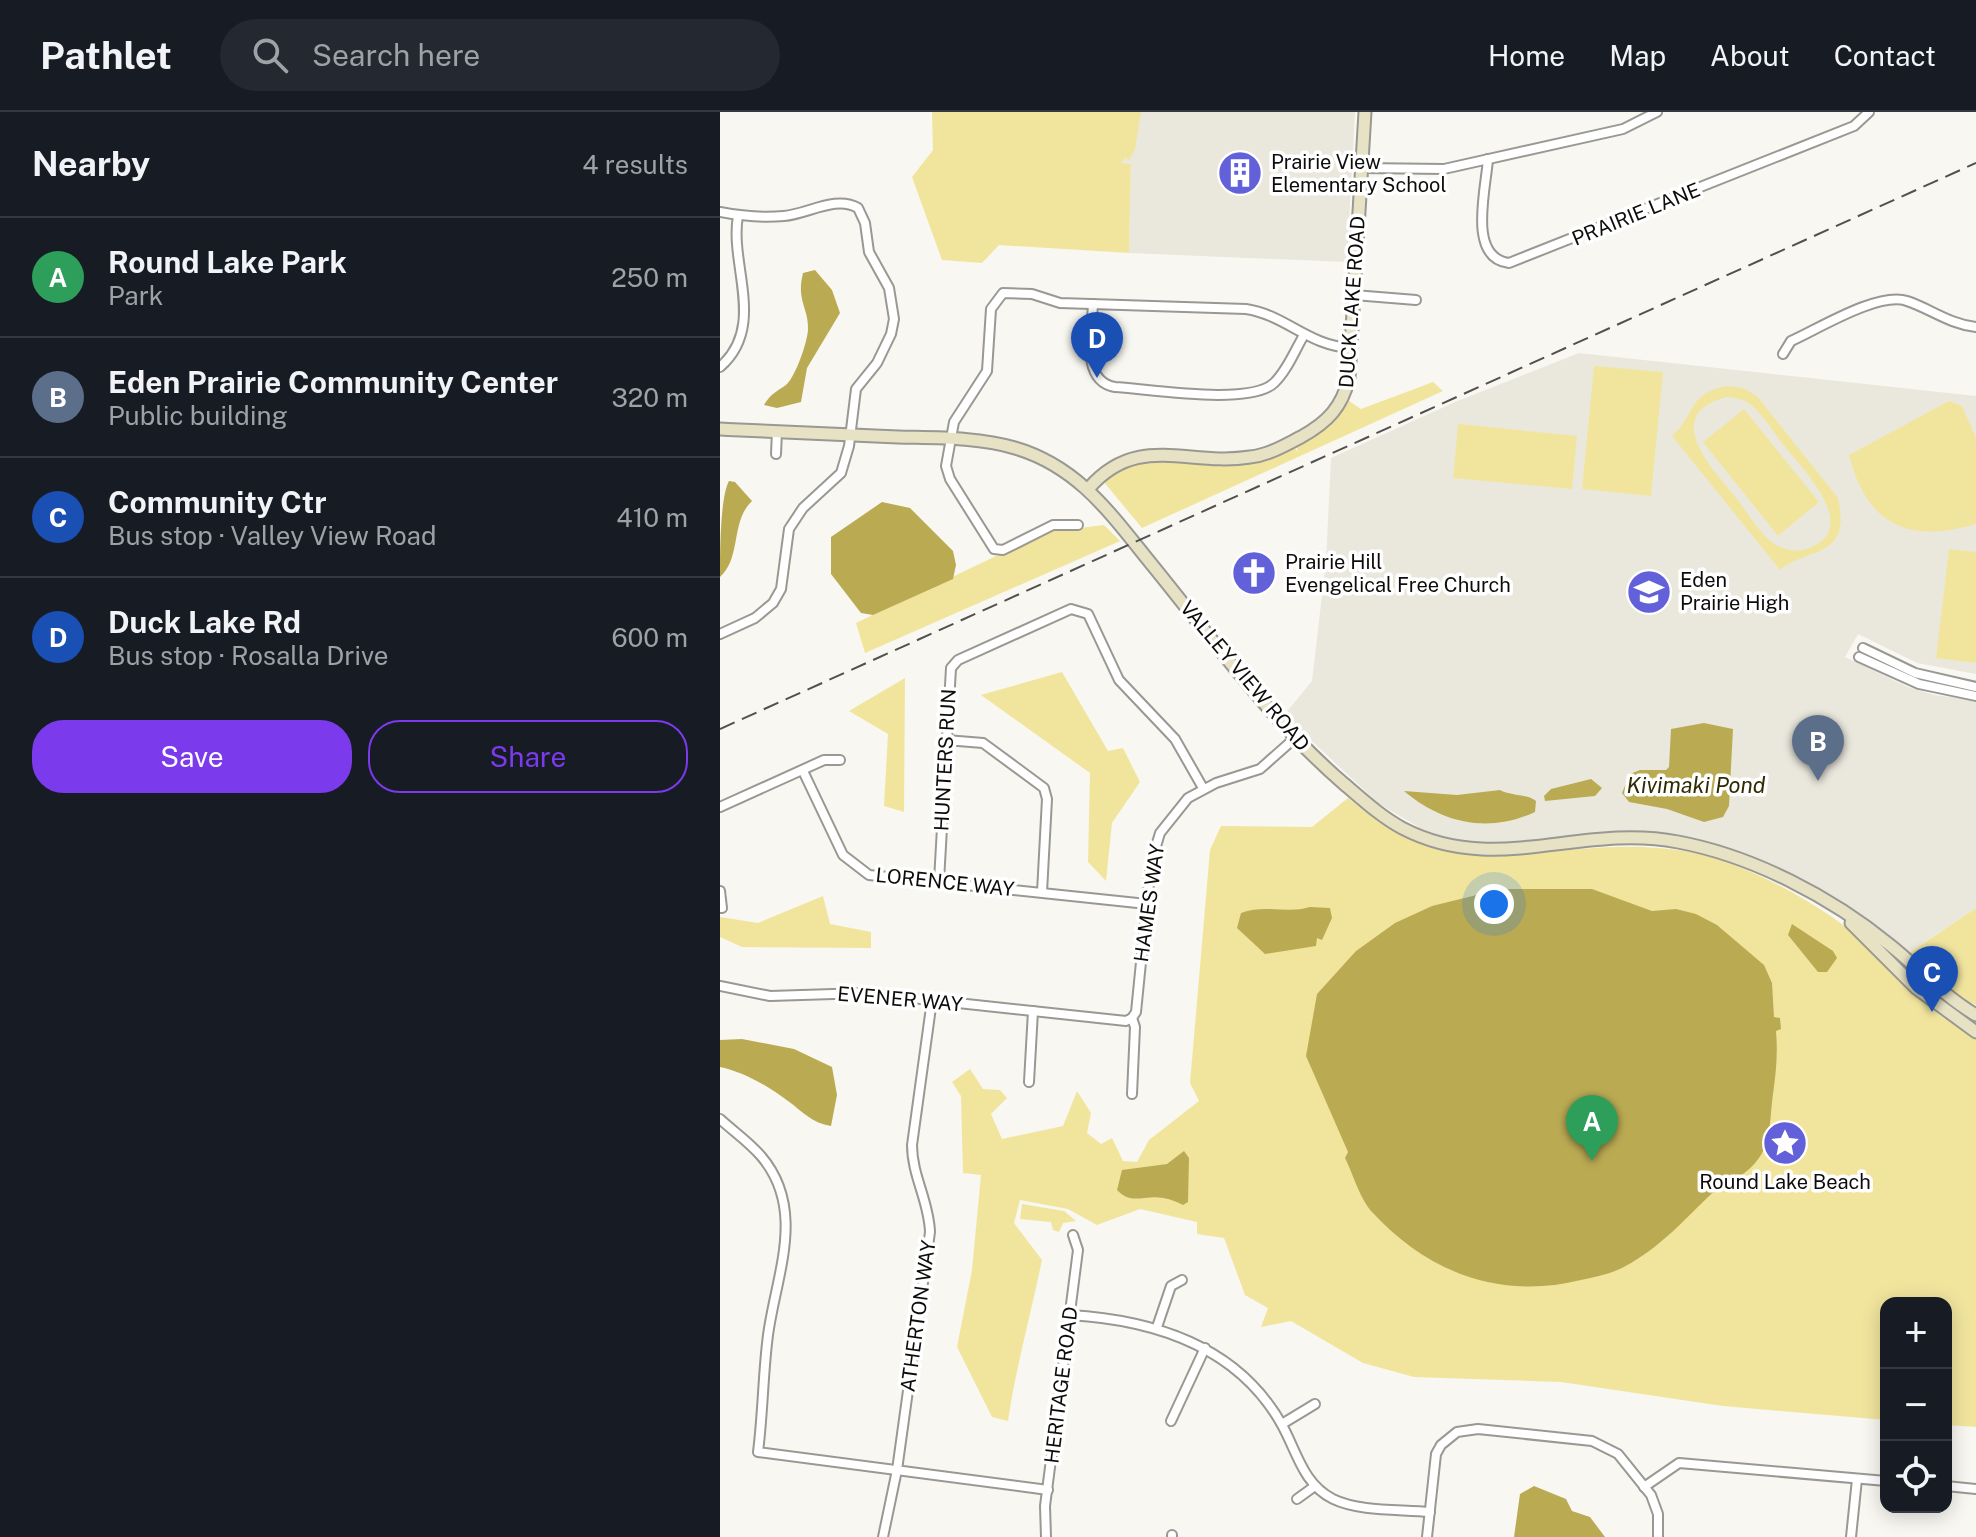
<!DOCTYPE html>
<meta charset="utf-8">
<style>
:root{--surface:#171b24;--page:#242831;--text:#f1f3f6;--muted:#9ea1a6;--line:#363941;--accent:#7c3aed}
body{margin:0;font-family:"Public Sans",sans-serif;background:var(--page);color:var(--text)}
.controls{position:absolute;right:24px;bottom:24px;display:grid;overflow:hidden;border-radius:16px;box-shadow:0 4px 20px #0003}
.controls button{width:72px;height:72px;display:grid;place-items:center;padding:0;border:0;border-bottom:2px solid var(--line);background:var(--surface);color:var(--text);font:40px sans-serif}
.you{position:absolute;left:774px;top:792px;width:28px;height:28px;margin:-20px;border:6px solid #fff;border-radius:50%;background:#1a73e8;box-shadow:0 0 0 12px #1a73e833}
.badge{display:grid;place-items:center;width:52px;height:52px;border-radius:50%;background:var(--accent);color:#fff;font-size:26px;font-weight:700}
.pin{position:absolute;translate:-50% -66px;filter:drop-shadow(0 2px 4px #0008)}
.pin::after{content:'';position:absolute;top:42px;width:28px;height:24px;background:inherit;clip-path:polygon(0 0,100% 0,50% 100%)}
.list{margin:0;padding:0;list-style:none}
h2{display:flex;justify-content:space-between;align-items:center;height:104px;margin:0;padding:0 32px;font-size:34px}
h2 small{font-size:26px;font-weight:400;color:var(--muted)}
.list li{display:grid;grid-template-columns:52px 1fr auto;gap:24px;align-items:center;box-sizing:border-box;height:120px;padding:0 32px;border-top:2px solid var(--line)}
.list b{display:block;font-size:30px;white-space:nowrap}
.list p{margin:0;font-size:26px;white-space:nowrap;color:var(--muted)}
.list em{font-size:26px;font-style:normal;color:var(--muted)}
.actions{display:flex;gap:16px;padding:24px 32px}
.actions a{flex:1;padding:18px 0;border:2px solid var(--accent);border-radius:32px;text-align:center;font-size:28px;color:var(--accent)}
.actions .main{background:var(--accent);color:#fff}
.icon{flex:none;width:44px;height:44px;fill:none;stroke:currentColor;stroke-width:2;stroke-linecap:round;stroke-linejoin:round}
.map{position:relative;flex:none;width:1256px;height:1425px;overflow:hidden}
header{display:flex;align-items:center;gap:48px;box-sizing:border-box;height:112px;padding:0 40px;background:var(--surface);border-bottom:2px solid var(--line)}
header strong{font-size:38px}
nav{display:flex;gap:44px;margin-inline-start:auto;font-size:28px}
.search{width:560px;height:72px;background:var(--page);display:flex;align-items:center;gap:20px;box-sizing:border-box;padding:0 28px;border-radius:44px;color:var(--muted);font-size:30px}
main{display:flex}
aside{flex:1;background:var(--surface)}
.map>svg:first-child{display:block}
.built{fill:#eae8dd}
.green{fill:#f1e59e;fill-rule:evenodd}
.water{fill:#baab53}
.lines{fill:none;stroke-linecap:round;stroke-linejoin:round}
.street-casing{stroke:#999893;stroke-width:12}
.secondary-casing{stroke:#999893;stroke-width:15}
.street{stroke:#fff;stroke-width:8}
.secondary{stroke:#e7e2c4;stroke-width:11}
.rail{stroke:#51504e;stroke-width:2;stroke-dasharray:16 8;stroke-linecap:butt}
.labels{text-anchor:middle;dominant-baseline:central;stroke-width:7;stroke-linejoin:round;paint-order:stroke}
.poi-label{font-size:20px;fill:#0d0c0b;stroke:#fff;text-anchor:start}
.street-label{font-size:20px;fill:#0d0c0b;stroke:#fff}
.water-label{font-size:22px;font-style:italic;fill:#312b03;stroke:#fff}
</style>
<header>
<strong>Pathlet</strong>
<div class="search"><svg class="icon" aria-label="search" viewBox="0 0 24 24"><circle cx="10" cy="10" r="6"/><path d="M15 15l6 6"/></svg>Search here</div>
<nav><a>Home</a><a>Map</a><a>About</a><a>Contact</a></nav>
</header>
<main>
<aside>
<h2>Nearby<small>4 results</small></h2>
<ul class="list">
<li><span class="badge" style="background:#2e9e5b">A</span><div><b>Round Lake Park</b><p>Park</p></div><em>250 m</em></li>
<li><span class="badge" style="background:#5c6f8a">B</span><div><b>Eden Prairie Community Center</b><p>Public building</p></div><em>320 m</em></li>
<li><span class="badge" style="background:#1a4fb4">C</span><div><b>Community Ctr</b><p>Bus stop · Valley View Road</p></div><em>410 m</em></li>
<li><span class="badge" style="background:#1a4fb4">D</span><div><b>Duck Lake Rd</b><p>Bus stop · Rosalla Drive</p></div><em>600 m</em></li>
</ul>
<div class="actions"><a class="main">Save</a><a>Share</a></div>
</aside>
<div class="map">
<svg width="1256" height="1425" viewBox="0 0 1256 1425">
<rect width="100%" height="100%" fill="#f8f7f1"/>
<!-- built -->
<g class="built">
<polygon points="395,0 635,0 627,150 409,141 411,53 400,52"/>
<polygon points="859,241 1256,284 1256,562 1197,551 1138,522 1125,545 1188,575 1214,583 1256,588 1256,796 1186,842 1109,786 957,725 891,719 797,732 743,731 712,723 658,691 564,603 592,569 606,449 611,346 735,290"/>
</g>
<!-- green -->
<g class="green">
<polygon points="212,0 421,0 415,37 409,49 406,45 401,51 411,52 409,141 279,133 262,151 222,148 192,65 213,38"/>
<polygon points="874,254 943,260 931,384 862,377"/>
<path d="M713,270l10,9 -301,137 -39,-47c50,-41 89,-11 144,-19 15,-2 32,-10 47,-15l4,5 -2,-7 37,-23 16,-21 12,8z"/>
<path d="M1007,274l16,2 14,8 81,102c14,61 -29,49 -58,72l-108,-134c24,-21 15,-43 55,-50zM1007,285c8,1 16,2 23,7 13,11 24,29 35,43 18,22 79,84 21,102 -11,3 -20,1 -30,-4 -16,-10 -28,-32 -39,-46 -24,-30 -78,-84 -10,-102z"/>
<path d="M1229,289l13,5 14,32v86c-67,20 -109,2 -127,-69z"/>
<polygon points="1024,297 1099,390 1058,424 983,330"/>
<polygon points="738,312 857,324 852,377 733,366"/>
<polygon points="384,413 400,429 145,541 136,511 326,420"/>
<polygon points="1229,437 1256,440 1256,551 1216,546"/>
<polygon points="342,560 388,639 403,636 420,670 392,711 386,769 368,750 370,661 261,583"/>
<polygon points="185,566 184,700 164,694 168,622 129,599"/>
<path d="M628,686c120,102 208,30 342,54 59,11 137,56 181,95 13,13 24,28 36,41 20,20 45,36 69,50v389l-30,-2v-122h-60v117l-163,-14 -162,-24 -147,-5 -51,-14 -72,-42 -30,6 7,-19 -23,-13 -21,-57 -27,-4v-12l-57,-13 -43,16 -29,-16 -48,-9 -6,23 28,37c-11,54 -26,106 -34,161l-16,-4 -35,-70 15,-77 9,-95 -18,-2 -2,-77 -9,-14 18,-13 13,20 17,1 7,8 -16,16 11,25 61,-13 14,-35 14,22 -4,20 14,11 11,-6 11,23 14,1 12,-22 50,-39 -9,-18 20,-233 11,-24 91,1z"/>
<polygon points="103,784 110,812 151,820 151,836 22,835 0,825 0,805 38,811"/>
<polygon points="1256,796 1256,893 1232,881 1187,842"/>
<polygon points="302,1092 344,1099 356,1109 343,1111 339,1120 333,1118 331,1110 300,1107"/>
</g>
<!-- water -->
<g class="water">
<path d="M95,158l17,20 8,23 -33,55 -6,34 -24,6 -13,-3c8,-13 13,-13 23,-21 9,-9 20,-41 21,-54 1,-22 -12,-29 -5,-57z"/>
<path d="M9,369l6,1 17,19c-22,21 -10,56 -32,76 0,-22 0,-80 9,-96z"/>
<polygon points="162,390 190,396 233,439 236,453 233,467 153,503 141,501 111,462 111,425"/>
<polygon points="984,611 1013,617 1009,694 1003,705 984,710 947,697 909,690 902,681 910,662 920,658 946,658 949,655 951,617"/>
<polygon points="871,667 882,676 875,684 825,689 824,684 831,677"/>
<path d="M780,678c11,6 27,4 36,11l-1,11c-47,22 -93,11 -131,-21l53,4z"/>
<path d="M781,777h91l60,22 24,-2 20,5 21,11 47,40 8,18 2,34 6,1 1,11 -5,2c2,22 0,42 -3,63 -5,37 1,59 -35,84l-4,-4c-39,31 -64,69 -112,94 -12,6 -27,9 -41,12 -80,20 -153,-7 -209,-68 -12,-13 -19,-38 -27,-54l3,-6 -42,-96 11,-62 39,-43 39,-28 37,-17z"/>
<path d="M590,795l20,1 2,10 -10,22 -5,-2 -1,8 -51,8 -28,-26 4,-15c23,-9 47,1 69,-6z"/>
<polygon points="1072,812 1113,839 1117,846 1107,860 1098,860 1068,823"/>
<path d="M22,927l52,10 38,18 5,28 -6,31c-19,-3 -28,-14 -43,-25 -20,-15 -44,-29 -68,-34v-27z"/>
<path d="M464,1039l5,7 -1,44 -5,3c-6,-3 -13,-6 -20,-7 -18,-4 -31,8 -46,-8l5,-20 45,-6z"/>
<polygon points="814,1374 846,1387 852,1399 870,1405 885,1425 794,1425 800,1382"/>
</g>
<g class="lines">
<!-- street casing -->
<g class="street-casing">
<g id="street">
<path d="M768,47c-2,30 -21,99 21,104l345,-137 15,-14"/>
<polyline points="641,56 724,57 903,17 937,0"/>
<path d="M0,100c21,4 42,6 64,4 24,-2 52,-21 74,-8l7,15 4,29 20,36 5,31 -3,15 -14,29 -21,26 -7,57 -8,27 -38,35 -14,21 -8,60 -8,14 -18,15 -35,16"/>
<polyline points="634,183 696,188"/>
<path d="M373,192c-1,27 -13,77 22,83 34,2 135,19 159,-4 13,-12 21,-33 30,-48"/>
<path d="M1063,242l8,-13c27,-12 88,-50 116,-40 24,8 42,23 69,26"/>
<path d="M0,255c47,-41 9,-102 18,-151"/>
<polyline points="56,342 57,319"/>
<path d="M358,413h-25l-50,25 -9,-1 -44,-70 -4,-13 8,-44 33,-51 4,-62 12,-16 29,1 28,9 186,6c40,6 62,37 105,39"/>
<polyline points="1143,536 1195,561 1256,575"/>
<polyline points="1139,545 1199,572 1256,584"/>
<polyline points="226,628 263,631 324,676 327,687 322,780"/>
<polyline points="83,659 123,743 149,763 427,792"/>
<polyline points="0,695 104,648 120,648"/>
<polyline points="219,769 231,556 238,548 351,497 368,502 399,568 455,627 483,676"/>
<polyline points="0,779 2,796"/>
<polyline points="0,874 50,884 145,881 406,909 412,906"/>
<polyline points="309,970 313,899"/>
<polyline points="412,982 415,915 412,906 416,900 431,751 440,721 468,686 496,671 540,657 575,626"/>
<path d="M0,1007c13,12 29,23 41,37 46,54 15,119 7,179 -5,38 -5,78 -10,117l290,38"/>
<path d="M350,1203c85,5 168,31 212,110 15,27 21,59 51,74 27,13 67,10 97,13"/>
<polyline points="437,1215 451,1174 462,1168"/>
<polyline points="451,1309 485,1236"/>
<polyline points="562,1312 595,1292"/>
<polyline points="1226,1374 1256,1377"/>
<polyline points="924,1375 959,1351 1166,1369"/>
<polyline points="577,1387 595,1374"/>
<polyline points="452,1423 452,1425"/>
<path d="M163,1425l14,-67 33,-238c-1,-31 -18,-56 -18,-87l20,-145"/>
<polyline points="326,1425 325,1394 358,1138 353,1123"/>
<polyline points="707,1425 716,1342 721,1333 737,1320 758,1317 872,1329 898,1342 931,1383 938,1402 938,1425"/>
<polyline points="1131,1425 1137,1367"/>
</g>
</g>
<!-- secondary casing -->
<g class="secondary-casing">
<g id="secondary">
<path d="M0,317c59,3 118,5 178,8 38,1 80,0 117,11 65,19 98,69 138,118 61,75 117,154 190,217 19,16 37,33 59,45 93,49 177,-5 276,14 75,14 153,55 212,103 29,23 53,51 86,70"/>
<path d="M369,376c49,-56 99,-21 161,-31 19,-2 35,-12 51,-20 27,-15 41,-30 48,-59l16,-266"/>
<polyline points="1131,811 1196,876 1256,920"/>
</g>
</g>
<!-- street -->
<use href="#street" class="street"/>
<!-- secondary -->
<use href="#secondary" class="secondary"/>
<!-- rail -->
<polyline class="rail" points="0,617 1256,51"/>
</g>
<!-- icons -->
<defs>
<g id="building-disc" transform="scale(2.3)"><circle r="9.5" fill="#6361da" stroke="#fff"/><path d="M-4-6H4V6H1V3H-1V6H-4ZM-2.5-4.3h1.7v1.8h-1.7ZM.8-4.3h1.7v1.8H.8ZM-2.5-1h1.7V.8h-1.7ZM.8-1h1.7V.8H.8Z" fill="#fff"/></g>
<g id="church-disc" transform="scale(2.3)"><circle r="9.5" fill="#6361da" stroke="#fff"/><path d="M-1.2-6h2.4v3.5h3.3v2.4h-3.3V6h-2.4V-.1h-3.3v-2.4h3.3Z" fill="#fff"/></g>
<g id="school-disc" transform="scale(2.3)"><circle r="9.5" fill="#6361da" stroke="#fff"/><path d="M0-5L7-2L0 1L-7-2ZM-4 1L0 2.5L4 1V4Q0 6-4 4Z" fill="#fff"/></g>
<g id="sight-disc" transform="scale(2.3)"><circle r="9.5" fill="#6361da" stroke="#fff"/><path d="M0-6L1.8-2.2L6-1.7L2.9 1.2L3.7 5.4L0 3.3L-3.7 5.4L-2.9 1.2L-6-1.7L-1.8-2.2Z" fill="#fff"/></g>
</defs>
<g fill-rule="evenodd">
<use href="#building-disc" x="520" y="61"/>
<use href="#church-disc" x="534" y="461"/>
<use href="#school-disc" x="929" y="480"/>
<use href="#sight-disc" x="1065" y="1031"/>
</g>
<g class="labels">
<!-- poi labels -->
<g class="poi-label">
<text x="551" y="50">Prairie View<tspan x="551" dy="23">Elementary School</tspan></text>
<text x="565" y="450">Prairie Hill<tspan x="565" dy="23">Evengelical Free Church</tspan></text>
<text x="960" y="468">Eden<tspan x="960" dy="23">Prairie High</tspan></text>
<text x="1065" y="1070" text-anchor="middle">Round Lake Beach</text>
</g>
<!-- street labels -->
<g class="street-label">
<text transform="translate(916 102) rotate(-22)">PRAIRIE LANE</text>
<text transform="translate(632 190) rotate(-86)">DUCK LAKE ROAD</text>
<text transform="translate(525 564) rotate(50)">VALLEY VIEW ROAD</text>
<text transform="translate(225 648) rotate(-87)">HUNTERS RUN</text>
<text transform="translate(225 770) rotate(6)">LORENCE WAY</text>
<text transform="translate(429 791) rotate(-82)">HAMES WAY</text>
<text transform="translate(180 887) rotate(5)">EVENER WAY</text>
<text transform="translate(198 1204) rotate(-82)">ATHERTON WAY</text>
<text transform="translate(341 1273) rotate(-83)">HERITAGE ROAD</text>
</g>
<!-- water labels -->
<g class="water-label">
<text x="976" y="673">Kivimaki Pond</text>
</g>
</g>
</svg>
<div class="controls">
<button>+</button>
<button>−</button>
<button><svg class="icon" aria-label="locate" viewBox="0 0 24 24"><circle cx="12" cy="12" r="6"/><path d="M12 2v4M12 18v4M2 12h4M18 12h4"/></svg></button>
</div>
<div class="you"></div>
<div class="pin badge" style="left:872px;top:1049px;background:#2e9e5b">A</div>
<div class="pin badge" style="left:1098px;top:669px;background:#5c6f8a">B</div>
<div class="pin badge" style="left:1212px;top:900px;background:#1a4fb4">C</div>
<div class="pin badge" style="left:377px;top:266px;background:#1a4fb4">D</div>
</div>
</main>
